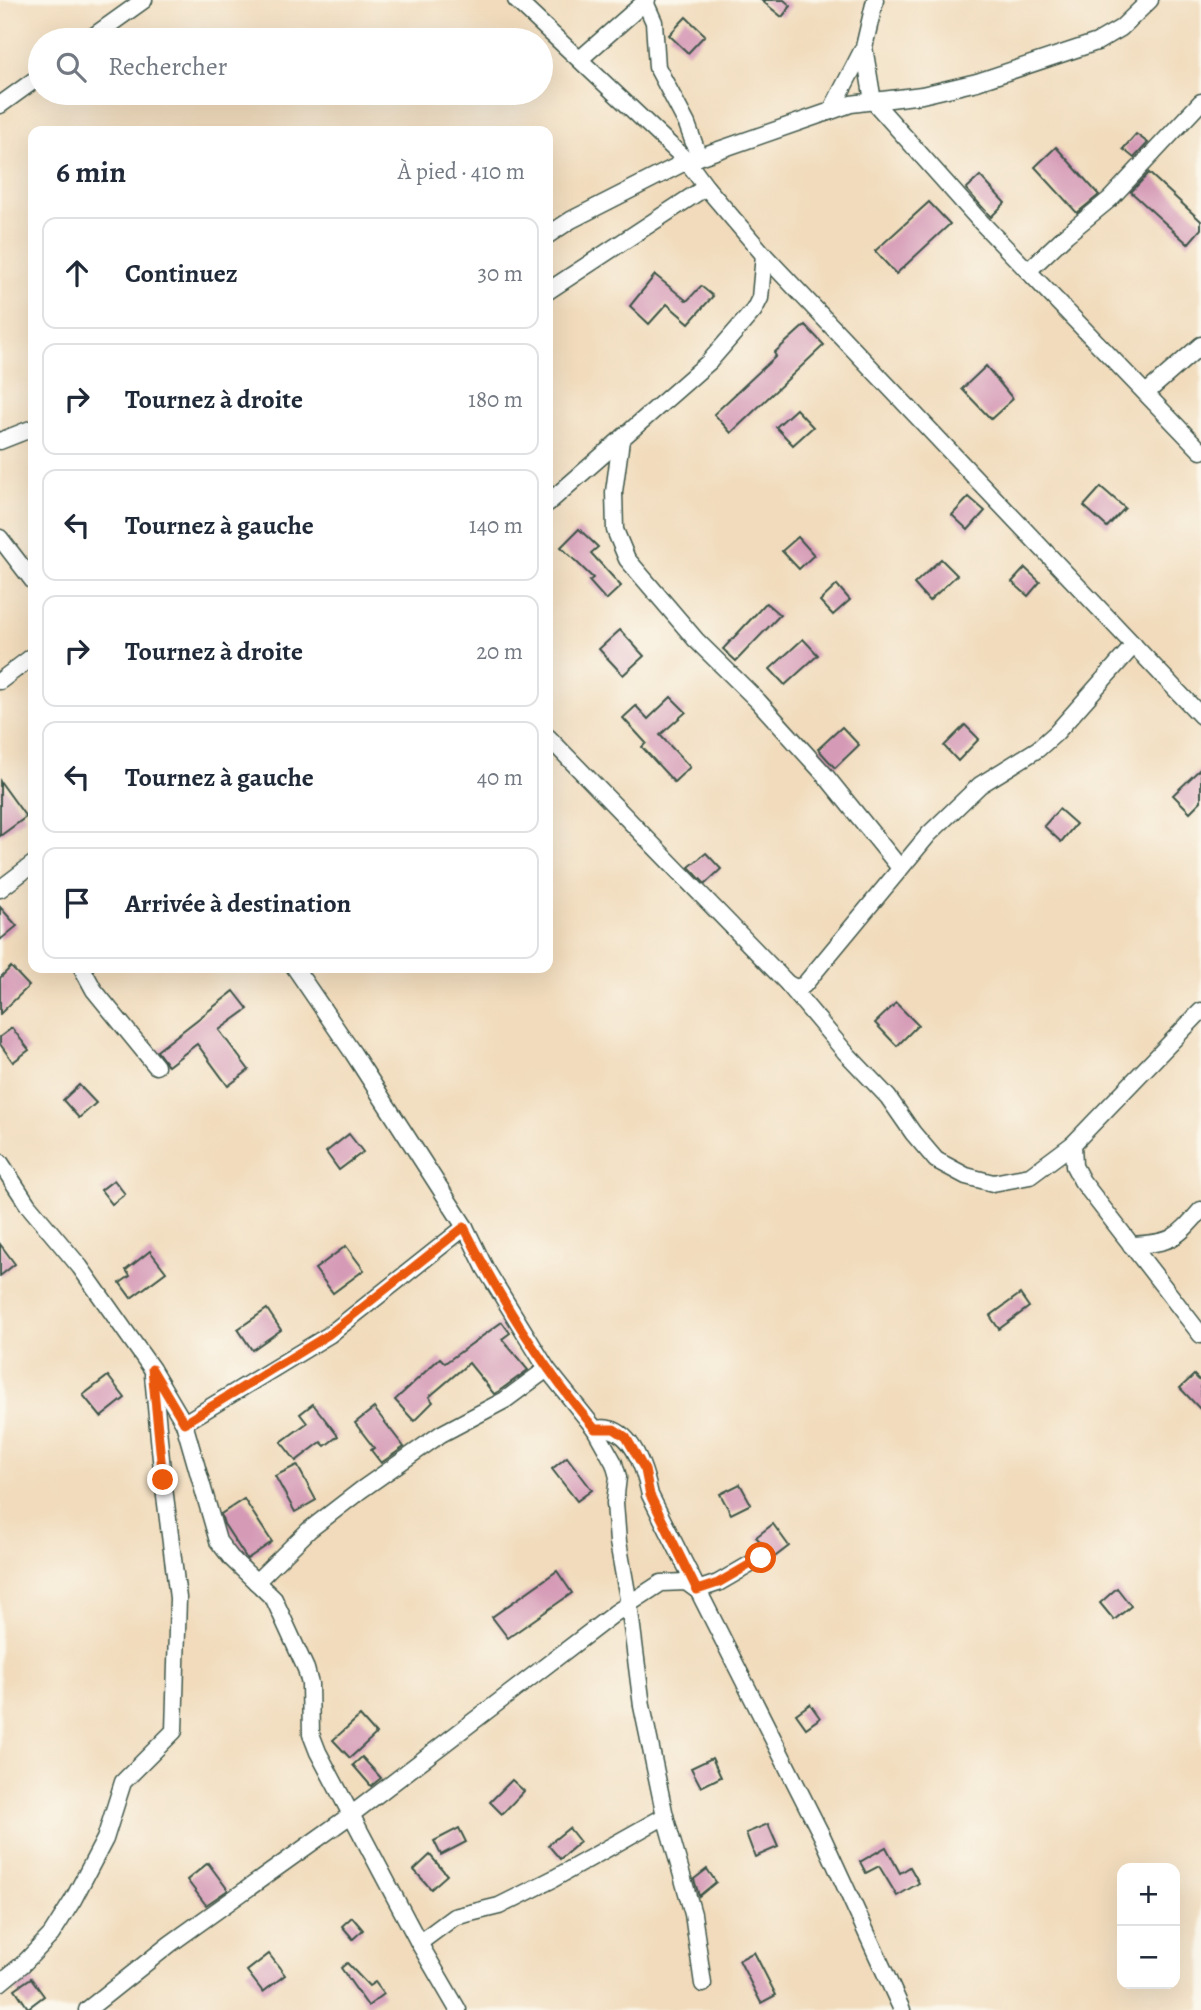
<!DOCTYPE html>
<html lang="fr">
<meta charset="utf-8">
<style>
:root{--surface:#fff;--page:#f6f6f7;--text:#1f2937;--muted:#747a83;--line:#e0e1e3}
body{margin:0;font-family:Alegreya,serif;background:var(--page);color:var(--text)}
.controls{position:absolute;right:21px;bottom:21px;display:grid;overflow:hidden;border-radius:14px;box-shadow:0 7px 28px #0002}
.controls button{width:63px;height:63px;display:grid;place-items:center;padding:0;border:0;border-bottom:2px solid var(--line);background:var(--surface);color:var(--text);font:35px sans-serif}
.stop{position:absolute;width:21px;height:21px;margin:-16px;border:5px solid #ea580c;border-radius:50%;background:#fff}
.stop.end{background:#ea580c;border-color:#fff;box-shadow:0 2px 7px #0008}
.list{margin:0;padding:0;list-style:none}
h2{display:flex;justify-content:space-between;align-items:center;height:91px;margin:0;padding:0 28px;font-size:30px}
h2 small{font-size:23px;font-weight:400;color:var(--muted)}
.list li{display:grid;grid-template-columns:46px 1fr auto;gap:21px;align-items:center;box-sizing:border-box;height:112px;margin:0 14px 14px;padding:0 14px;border:2px solid var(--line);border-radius:14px}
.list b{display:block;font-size:26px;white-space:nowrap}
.list em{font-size:23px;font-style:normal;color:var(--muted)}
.icon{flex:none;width:38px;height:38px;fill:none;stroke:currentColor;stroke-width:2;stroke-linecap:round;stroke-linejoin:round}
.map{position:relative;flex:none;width:1201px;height:2010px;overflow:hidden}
.search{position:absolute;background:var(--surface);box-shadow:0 7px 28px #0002;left:28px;top:28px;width:525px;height:77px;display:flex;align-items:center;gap:18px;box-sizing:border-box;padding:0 24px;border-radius:38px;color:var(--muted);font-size:26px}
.panel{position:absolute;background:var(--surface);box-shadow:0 7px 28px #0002;left:28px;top:126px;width:525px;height:847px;border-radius:14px}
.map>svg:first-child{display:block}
.building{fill:#d59ab6}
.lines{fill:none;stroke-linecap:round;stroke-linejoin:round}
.minor-casing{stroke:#3e5548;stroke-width:19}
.minor{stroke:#fff;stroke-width:16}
.route{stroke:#ea580c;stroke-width:9}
</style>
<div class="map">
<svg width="1201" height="2010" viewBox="0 0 1201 2010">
<rect width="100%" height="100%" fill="#fbf7ec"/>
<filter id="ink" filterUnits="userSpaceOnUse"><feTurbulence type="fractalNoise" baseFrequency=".0143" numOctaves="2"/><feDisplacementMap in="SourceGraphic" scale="14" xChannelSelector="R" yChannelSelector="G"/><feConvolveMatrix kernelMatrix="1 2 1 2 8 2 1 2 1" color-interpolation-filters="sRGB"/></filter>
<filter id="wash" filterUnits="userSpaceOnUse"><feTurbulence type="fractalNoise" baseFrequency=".00686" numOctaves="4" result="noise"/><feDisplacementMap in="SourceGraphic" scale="28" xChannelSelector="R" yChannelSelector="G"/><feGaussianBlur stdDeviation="1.57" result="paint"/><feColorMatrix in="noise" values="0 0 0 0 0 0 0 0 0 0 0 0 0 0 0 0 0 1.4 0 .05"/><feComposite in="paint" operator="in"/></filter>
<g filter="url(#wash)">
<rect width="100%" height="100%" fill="#f1dbbc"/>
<g id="blocks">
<!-- building -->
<g class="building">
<polygon points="761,0 784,0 791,6 782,17"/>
<polygon points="686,17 705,35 688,53 669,35"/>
<polygon points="1136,134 1148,143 1134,158 1123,149"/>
<polygon points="1056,147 1099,195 1077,213 1035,167"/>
<polygon points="1149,173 1201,221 1201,229 1188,244 1131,192"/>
<polygon points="980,176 1005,203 991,217 966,189"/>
<polygon points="929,202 950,224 896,274 875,251"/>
<polygon points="655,275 687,301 701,286 713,296 689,323 667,304 649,324 630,306"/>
<polygon points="805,325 824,345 731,433 714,414 776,356 774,353"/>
<polygon points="986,366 1013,399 991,419 962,389"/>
<polygon points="796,409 813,427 793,445 776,427"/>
<polygon points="1101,487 1125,508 1107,527 1084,506"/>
<polygon points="969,497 985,511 968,530 952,515"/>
<polygon points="579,529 598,547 591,553 621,586 606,600 589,581 593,578 561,547"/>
<polygon points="798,537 814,555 799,569 782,551"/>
<polygon points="941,559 957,575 929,601 914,584"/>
<polygon points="1025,568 1040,582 1028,596 1012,582"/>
<polygon points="837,585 850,600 833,615 820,601"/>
<polygon points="766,603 780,615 736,661 723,649"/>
<polygon points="620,630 644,656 623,675 599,649"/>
<polygon points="803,639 818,655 785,685 770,669"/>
<polygon points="671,697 686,712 660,735 690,767 674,782 642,747 646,743 623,718 636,706 648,719"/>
<polygon points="965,725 979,739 958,761 944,746"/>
<polygon points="842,727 859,745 835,768 818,749"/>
<polygon points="1201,768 1201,801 1190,812 1173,795"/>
<polygon points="0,781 26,817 0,836"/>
<polygon points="1059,809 1076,824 1061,842 1044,826"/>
<polygon points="706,853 721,869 705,884 689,867"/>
<polygon points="0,907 17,926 0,940"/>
<polygon points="11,967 29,986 0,1014 0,978"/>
<polygon points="234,991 248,1009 219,1030 249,1070 228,1086 197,1044 168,1066 157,1051"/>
<polygon points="896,1003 918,1025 897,1046 875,1023"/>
<polygon points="12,1028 29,1050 13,1062 0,1044 0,1037"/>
<polygon points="79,1085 96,1103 79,1118 63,1100"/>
<polygon points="349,1134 363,1152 339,1170 326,1152"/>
<polygon points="114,1180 125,1194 112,1204 101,1190"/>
<polygon points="0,1244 15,1264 0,1276"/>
<polygon points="346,1246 364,1270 333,1293 315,1269"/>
<polygon points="150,1251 166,1272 131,1298 120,1283 130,1276 126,1270"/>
<polygon points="1020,1294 1029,1307 999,1329 990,1316"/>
<polygon points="267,1309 281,1330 252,1350 238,1329"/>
<polygon points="502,1322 510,1333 502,1339 528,1370 499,1391 494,1394 469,1363 429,1397 433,1402 414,1421 395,1400 440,1358 445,1363"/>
<polygon points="1194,1375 1201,1382 1201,1410 1180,1388"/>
<polygon points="108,1376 125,1398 101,1417 83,1395"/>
<polygon points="313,1404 338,1436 325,1446 321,1442 296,1461 281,1442 307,1423 300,1414"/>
<polygon points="374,1408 404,1447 381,1463 371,1450 374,1448 355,1423"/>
<polygon points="567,1457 592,1490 577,1501 552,1469"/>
<polygon points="297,1465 316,1500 295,1512 275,1476"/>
<polygon points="740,1484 751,1504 731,1514 720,1494"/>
<polygon points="244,1499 272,1542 247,1559 224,1524 221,1514"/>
<polygon points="773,1524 789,1546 772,1559 770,1552 756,1537"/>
<polygon points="557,1571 572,1593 508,1638 492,1617"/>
<polygon points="1117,1588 1131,1606 1114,1620 1100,1603"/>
<polygon points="810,1704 820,1718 806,1728 796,1714"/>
<polygon points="360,1716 376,1734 350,1758 333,1740"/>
<polygon points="362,1757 381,1778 371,1786 353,1765"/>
<polygon points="712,1758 721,1777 701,1787 691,1768"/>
<polygon points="512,1780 524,1791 502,1814 490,1802"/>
<polygon points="768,1824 778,1847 755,1857 746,1833"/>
<polygon points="459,1828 466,1842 441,1855 434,1841"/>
<polygon points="569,1828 580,1842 560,1859 548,1845"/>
<polygon points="886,1847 900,1873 910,1867 919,1883 897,1896 879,1866 866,1873 860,1862"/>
<polygon points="430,1855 447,1875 431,1889 414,1870"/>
<polygon points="208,1863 228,1890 206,1905 187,1880"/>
<polygon points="707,1869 716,1882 699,1896 694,1879"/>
<polygon points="352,1917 363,1930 353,1939 342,1926"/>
<polygon points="754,1952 776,1995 761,2003 739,1960"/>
<polygon points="269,1954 285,1975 263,1992 247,1971"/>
<polygon points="347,1963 369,1986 375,1982 384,1994 368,2006 341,1968"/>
<polygon points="31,1978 44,1996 28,2008 15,1989"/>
</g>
</g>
</g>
<g filter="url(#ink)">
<use href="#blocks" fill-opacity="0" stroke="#3e5548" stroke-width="2"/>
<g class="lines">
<!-- minor casing -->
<g class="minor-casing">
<g id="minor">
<polyline points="516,0 687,161 706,187 764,255 1201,716"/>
<polyline points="875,0 864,47 873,101 979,220 1201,451"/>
<polyline points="645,2 654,22 657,67 687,124 699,157"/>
<polyline points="88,40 144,0"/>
<polyline points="580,59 647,0"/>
<polyline points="0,105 40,76"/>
<polyline points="831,111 864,47"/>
<polyline points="548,235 571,220 687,161 851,104 922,95 977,82 1097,42 1121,28 1150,0"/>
<polyline points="1028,271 1066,235 1110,199 1201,102"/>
<polyline points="548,291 706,187"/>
<polyline points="1146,393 1201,345"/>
<polyline points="621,440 614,492 615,530 627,559 696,640 758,701 825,775 900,868"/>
<polyline points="0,441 33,428"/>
<polyline points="548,503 709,362 754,310 760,298 764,255"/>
<polyline points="0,538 33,581"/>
<polyline points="0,681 33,656"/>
<polyline points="548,737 788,984 846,1053 888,1097 913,1133 936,1160 966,1176 993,1183 1030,1176 1073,1144 1201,1011"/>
<polyline points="0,889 33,864"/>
<polyline points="82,968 94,990 156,1066"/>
<path d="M295,968l58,85 112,174 20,41 62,101 48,60c36,-7 49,38 55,66l172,341 80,174"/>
<polyline points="788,984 796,988 804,985 929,834 980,785 1038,749 1056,733 1134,645"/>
<polyline points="1073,1144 1074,1166 1082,1181 1201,1335"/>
<polyline points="0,1162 28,1205 80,1267 152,1369 184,1423 218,1541 231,1558 274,1599 306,1669 310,1684 311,1734 318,1752 419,1943 458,2010"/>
<path d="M1131,1245c40,-2 44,-5 70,-35"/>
<polyline points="184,1423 329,1335 465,1227"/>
<polyline points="595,1429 614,1463 618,1477 615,1503 618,1542 629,1604 642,1706 665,1816 693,1914 703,1984"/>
<polyline points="256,1582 309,1530 361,1490 441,1434 505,1400 547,1369"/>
<polyline points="419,1943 454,1917 499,1906 553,1879 665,1816"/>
<polyline points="0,1983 23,1964 51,1935 73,1900 105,1839 123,1782 174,1731 178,1598 163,1480 153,1375"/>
<polyline points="87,2010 170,1944 352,1814 615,1613 661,1583 686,1582 697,1590 718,1583 761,1558"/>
</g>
</g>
<!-- minor -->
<use href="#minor" class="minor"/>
</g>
</g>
<g class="lines" filter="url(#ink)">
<!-- route -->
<path class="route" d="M163,1480l-11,-111 32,54 144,-88 136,-108c36,72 79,141 131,202h19l12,8 19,33 5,25 47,95 21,-7 43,-25"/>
</g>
</svg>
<div class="controls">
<button>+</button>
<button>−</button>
</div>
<div class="stop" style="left:761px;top:1558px"></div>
<div class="stop end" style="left:163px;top:1480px"></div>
<div class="search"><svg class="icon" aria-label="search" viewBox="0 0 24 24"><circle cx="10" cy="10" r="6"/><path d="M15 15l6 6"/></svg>Rechercher</div>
<section class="panel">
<h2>6 min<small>À pied · 410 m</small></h2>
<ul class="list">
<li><svg class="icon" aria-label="ahead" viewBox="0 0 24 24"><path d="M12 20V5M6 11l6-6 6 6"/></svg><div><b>Continuez</b></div><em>30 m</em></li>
<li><svg class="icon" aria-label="right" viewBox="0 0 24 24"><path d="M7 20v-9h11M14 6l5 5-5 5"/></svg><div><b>Tournez à droite</b></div><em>180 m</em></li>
<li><svg class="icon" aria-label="left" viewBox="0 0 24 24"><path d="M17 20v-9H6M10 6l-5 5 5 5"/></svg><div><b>Tournez à gauche</b></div><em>140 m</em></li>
<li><svg class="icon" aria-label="right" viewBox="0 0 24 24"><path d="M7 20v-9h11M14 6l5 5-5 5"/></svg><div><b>Tournez à droite</b></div><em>20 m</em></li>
<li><svg class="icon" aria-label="left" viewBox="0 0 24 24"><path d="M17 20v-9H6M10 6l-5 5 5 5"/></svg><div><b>Tournez à gauche</b></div><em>40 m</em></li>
<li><svg class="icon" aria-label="arrive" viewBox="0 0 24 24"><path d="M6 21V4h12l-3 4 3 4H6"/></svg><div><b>Arrivée à destination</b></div></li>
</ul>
</section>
</div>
